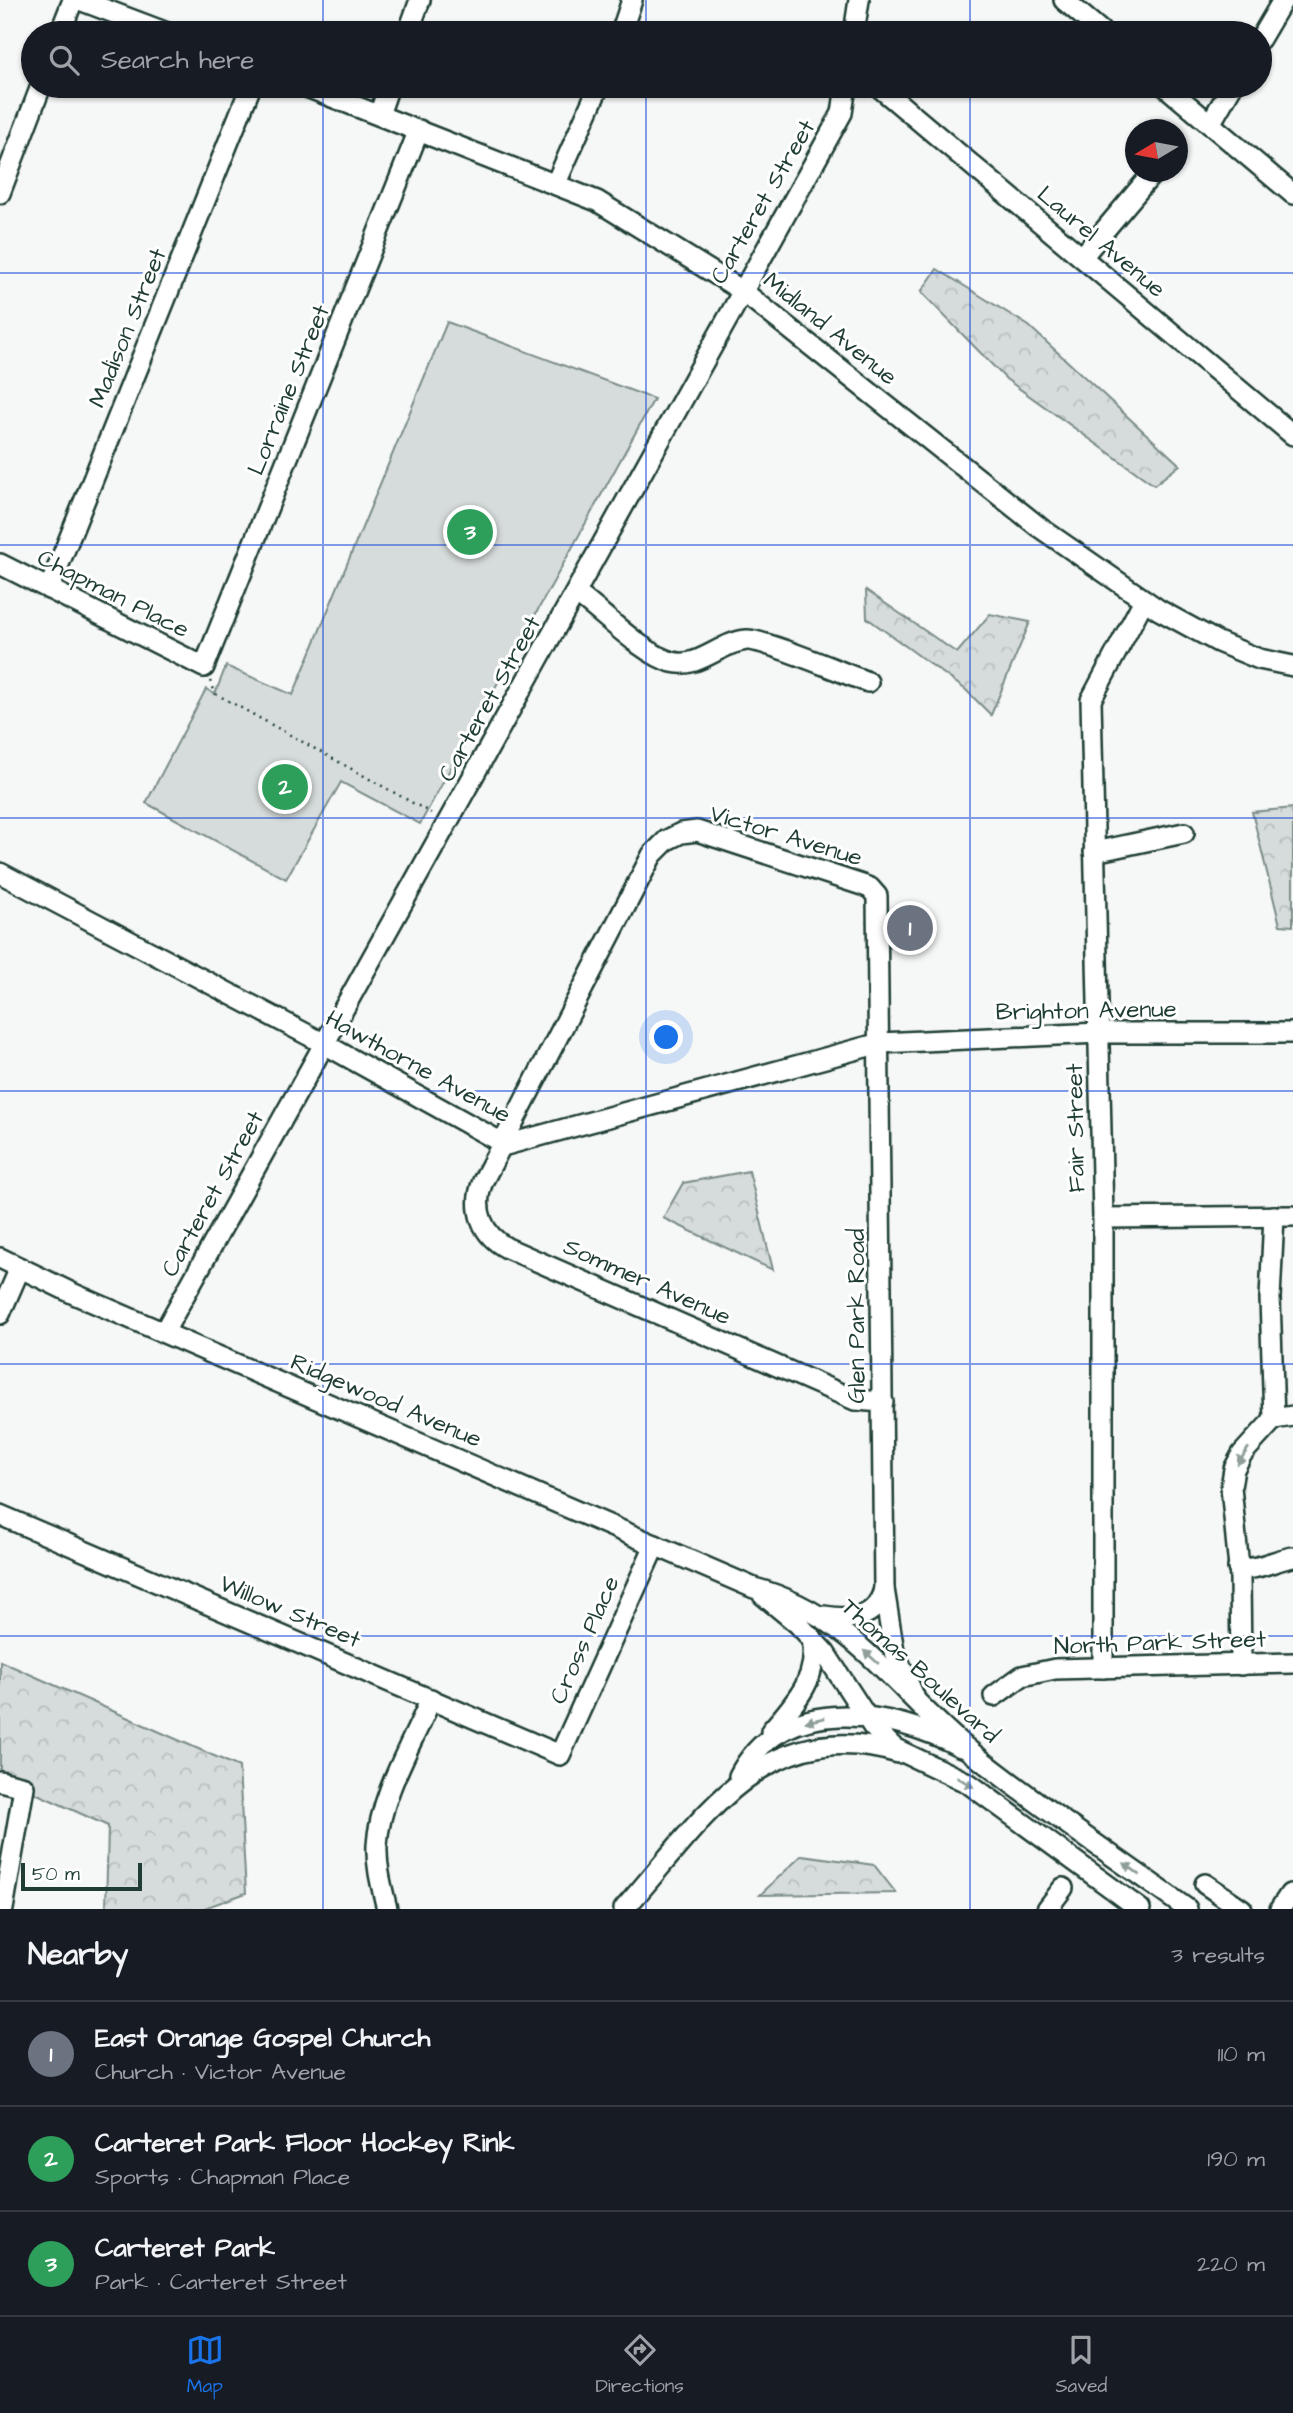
<!DOCTYPE html>
<meta charset="utf-8">
<style>
:root{--surface:#171b24;--page:#20242c;--text:#f1f3f6;--muted:#9ea1a6;--line:#363941;--accent:#1a73e8}
body{margin:0;font-family:"Architects Daughter",sans-serif;background:var(--page);color:var(--text)}
.compass{position:absolute;left:1125px;top:119px;width:63px;height:63px;border-radius:50%;background:var(--surface);box-shadow:0 2px 5px #0004;rotate:260deg}
.scale{position:absolute;left:21px;bottom:18px;width:121px;box-sizing:border-box;padding-left:7px;border:4px solid #1f3d34;border-top:0;font-size:19px;line-height:24px;white-space:nowrap;color:#1f3d34;-webkit-text-stroke:5px #fff;paint-order:stroke}
.you{position:absolute;left:667px;top:1038px;width:24px;height:24px;margin:-18px;border:5px solid #fff;border-radius:50%;background:#1a73e8;box-shadow:0 0 0 10px #1a73e833}
.badge{display:grid;place-items:center;width:46px;height:46px;border-radius:50%;background:var(--accent);color:#fff;font-size:23px;font-weight:700}
.pin{position:absolute;translate:-50% -50%;border:4px solid #fff;box-shadow:0 2px 7px #0006}
.list{margin:0;padding:0;list-style:none}
h2{display:flex;justify-content:space-between;align-items:center;height:91px;margin:0;padding:0 28px;font-size:30px}
h2 small{font-size:23px;font-weight:400;color:var(--muted)}
.list li{display:grid;grid-template-columns:46px 1fr auto;gap:21px;align-items:center;box-sizing:border-box;height:105px;padding:0 28px;border-top:2px solid var(--line)}
.list b{display:block;font-size:26px;white-space:nowrap}
.list p{margin:0;font-size:23px;white-space:nowrap;color:var(--muted)}
.list em{font-size:23px;font-style:normal;color:var(--muted)}
.icon{flex:none;width:38px;height:38px;fill:none;stroke:currentColor;stroke-width:2;stroke-linecap:round;stroke-linejoin:round}
.map{position:relative;flex:none;width:1293px;height:1909px;overflow:hidden}
.search{position:absolute;background:var(--surface);box-shadow:0 2px 5px #0004;left:21px;right:21px;top:21px;height:77px;display:flex;align-items:center;gap:18px;box-sizing:border-box;padding:0 24px;border-radius:38px;color:var(--muted);font-size:26px}
.sheet{height:406px;background:var(--surface)}
nav{display:flex;justify-content:space-around;align-items:center;box-sizing:border-box;height:98px;border-top:2px solid var(--line);background:var(--surface);font-size:19px;color:var(--muted)}
nav a{display:grid;justify-items:center;gap:4px}
nav .on{color:var(--accent)}
.map>svg:first-child{display:block}
.forest{fill:url(#forest-crowns);stroke:#7a8c88;stroke-width:2}
.park{fill:#d6dcdb;stroke:#7a8c88;stroke-width:2}
.lines{fill:none;stroke-linecap:round;stroke-linejoin:round}
.minor-casing{stroke:#1f3d34;stroke-width:24}
.path{stroke:#1f3d34;stroke-width:2.5;stroke-dasharray:2 5;stroke-linecap:butt}
.minor{stroke:#fff;stroke-width:19}
.oneway{fill:#8f9e9a}
.grid{fill:none;stroke:#1d4ed8;stroke-width:2;stroke-opacity:0.55}
.labels{text-anchor:middle;dominant-baseline:central;stroke-width:6;stroke-linejoin:round;paint-order:stroke}
.street-label{font-size:24px;fill:#1f3d34;stroke:#fff}
</style>
<div class="map">
<svg width="1293" height="1909" viewBox="0 0 1293 1909">
<defs>
<pattern id="forest-crowns" width="20" height="18" patternUnits="userSpaceOnUse" patternTransform="scale(1.75)"><rect width="20" height="18" fill="#d6dcdb"/><path d="M2 6a3 3 0 1 1 6 0M12 15a3 3 0 1 1 6 0" fill="none" stroke="#b7bebd"/></pattern>
</defs>
<rect width="100%" height="100%" fill="#f6f7f7"/>
<filter id="ink" filterUnits="userSpaceOnUse"><feTurbulence type="fractalNoise" baseFrequency=".0143" numOctaves="2"/><feDisplacementMap in="SourceGraphic" scale="14" xChannelSelector="R" yChannelSelector="G"/><feConvolveMatrix kernelMatrix="1 2 1 2 8 2 1 2 1" color-interpolation-filters="sRGB"/></filter>
<g filter="url(#ink)">
<!-- forest -->
<g class="forest">
<polygon points="937,269 1029,326 1180,465 1154,485 1006,379 921,292"/>
<polygon points="866,590 957,653 990,614 1030,622 991,715 966,690 867,618"/>
<polygon points="1293,808 1293,926 1280,925 1252,812"/>
<polygon points="749,1171 773,1270 663,1218 683,1183"/>
<polygon points="0,1661 239,1767 246,1893 202,1909 106,1909 108,1826 0,1777"/>
<polygon points="802,1855 874,1865 896,1893 760,1895"/>
</g>
<!-- park -->
<polygon class="park" points="447,322 654,399 420,824 341,782 286,879 146,803 206,689 215,694 226,666 293,695"/>
<g class="lines">
<!-- minor casing -->
<g class="minor-casing">
<g id="minor">
<polyline points="80,0 167,33"/>
<polyline points="1064,0 1103,33"/>
<polyline points="60,33 73,0"/>
<polyline points="408,33 420,0"/>
<polyline points="621,33 632,0"/>
<polyline points="854,33 859,0"/>
<polyline points="1260,39 1283,0"/>
<polyline points="304,86 597,201 741,290 1039,527 1159,610 1218,642 1259,659 1293,666"/>
<polyline points="878,86 1293,435"/>
<polyline points="1165,86 1293,194"/>
<polyline points="379,115 389,86"/>
<polyline points="1210,124 1232,86"/>
<polyline points="556,183 599,86"/>
<polyline points="0,193 41,86"/>
<polyline points="1082,257 1152,174"/>
<polyline points="0,564 204,667 419,130"/>
<polyline points="49,589 251,86"/>
<path d="M577,594c25,18 67,61 95,68 28,7 48,-20 75,-22 16,-1 101,35 121,42"/>
<polyline points="1094,852 1184,833"/>
<polyline points="0,873 310,1036 506,1145 880,1043 1099,1033 1293,1033"/>
<polyline points="1103,1218 1293,1216"/>
<path d="M0,1258l74,36 680,294c100,26 145,108 222,168 68,54 141,102 211,153"/>
<polyline points="0,1314 20,1268"/>
<polyline points="164,1332 842,113 846,86"/>
<path d="M883,1402l-28,-2 -348,-152c-25,-13 -35,-39 -24,-67l169,-326 15,-15 14,-7 16,-2 165,54 8,3 7,8 7,693 10,62 20,45"/>
<polyline points="1274,1419 1270,1298 1274,1216"/>
<polyline points="0,1515 560,1755 655,1545"/>
<path d="M1238,1568c19,3 36,-8 55,-11"/>
<polyline points="763,1595 798,1624 825,1653 873,1727 894,1748 968,1783 1140,1909"/>
<path d="M824,1616c27,4 52,4 60,-27"/>
<polyline points="1241,1665 1240,1578 1231,1487 1234,1469 1242,1454 1274,1419 1293,1416"/>
<polyline points="1103,1668 1103,1218 1091,700 1144,600"/>
<polyline points="994,1696 1022,1676 1055,1669 1293,1663"/>
<path d="M771,1731c24,-28 49,-53 41,-93"/>
<path d="M739,1776c43,-84 152,-66 222,-29"/>
<polyline points="0,1781 24,1787 3,1909"/>
<polyline points="1205,1884 1242,1909"/>
<path d="M387,1909c-5,-21 -11,-42 -10,-64 3,-50 35,-101 54,-146"/>
<path d="M624,1909c78,-87 139,-196 274,-156"/>
<polyline points="1047,1909 1063,1888"/>
<polyline points="1280,1909 1290,1894"/>
</g>
</g>
<!-- path -->
<polyline class="path" points="210,681 216,694 431,813"/>
<!-- minor -->
<use href="#minor" class="minor"/>
</g>
<!-- one-way arrows -->
<defs><path id="oneway-solid" d="M-6-.8H1V-3.2L6.5 0L1 3.2V.8H-6Z" transform="scale(1.75)"/></defs>
<g class="oneway">
<use href="#oneway-solid" transform="translate(1243 1456) rotate(124)"/>
<use href="#oneway-solid" transform="translate(871 1657) rotate(-138)"/>
<use href="#oneway-solid" transform="translate(815 1720) rotate(168)"/>
<use href="#oneway-solid" transform="translate(965 1782) rotate(32)"/>
<use href="#oneway-solid" transform="translate(1132 1869) rotate(-144)"/>
</g>
</g>
<!-- grid -->
<path class="grid" d="M323,0v33M646,0v33M970,0v33M323,86v1823M646,86v1823M970,86v1823M0,273h1293M0,545h1293M0,818h1293M0,1091h1293M0,1364h1293M0,1636h1293"/>
<g class="labels">
<!-- street labels -->
<g class="street-label">
<text transform="translate(763 202) rotate(-60)">Carteret Street</text>
<text transform="translate(1101 242) rotate(40)">Laurel Avenue</text>
<text transform="translate(128 328) rotate(-68)">Madison Street</text>
<text transform="translate(830 329) rotate(39)">Midland Avenue</text>
<text transform="translate(289 390) rotate(-68)">Lorraine Street</text>
<text transform="translate(113 594) rotate(27)">Chapman Place</text>
<text transform="translate(490 699) rotate(-61)">Carteret Street</text>
<text transform="translate(786 836) rotate(17)">Victor Avenue</text>
<text transform="translate(1086 1011) rotate(-1)">Brighton Avenue</text>
<text transform="translate(418 1067) rotate(29)">Hawthorne Avenue</text>
<text transform="translate(1076 1128) rotate(-91)">Fair Street</text>
<text transform="translate(213 1194) rotate(-61)">Carteret Street</text>
<text transform="translate(647 1282) rotate(24)">Sommer Avenue</text>
<text transform="translate(857 1316) rotate(-90)">Glen Park Road</text>
<text transform="translate(386 1401) rotate(23)">Ridgewood Avenue</text>
<text transform="translate(290 1612) rotate(23)">Willow Street</text>
<text transform="translate(585 1640) rotate(-66)">Cross Place</text>
<text transform="translate(1160 1643) rotate(-2)">North Park Street</text>
<text transform="translate(920 1671) rotate(42)">Thomas Boulevard</text>
</g>
</g>
</svg>
<svg class="compass" viewBox="-18 -18 36 36"><path d="M0-13l5 13h-10z" fill="#e53935"/><path d="M0 13l5-13h-10z" fill="#9ea1a6"/></svg>
<div class="scale">50 m</div>
<div class="you"></div>
<div class="pin badge" style="left:910px;top:928px;background:#6b7280">1</div>
<div class="pin badge" style="left:285px;top:787px;background:#2e9e5b">2</div>
<div class="pin badge" style="left:470px;top:532px;background:#2e9e5b">3</div>
<div class="search"><svg class="icon" aria-label="search" viewBox="0 0 24 24"><circle cx="10" cy="10" r="6"/><path d="M15 15l6 6"/></svg>Search here</div>
</div>
<section class="sheet">
<h2>Nearby<small>3 results</small></h2>
<ul class="list">
<li><span class="badge" style="background:#6b7280">1</span><div><b>East Orange Gospel Church</b><p>Church · Victor Avenue</p></div><em>110 m</em></li>
<li><span class="badge" style="background:#2e9e5b">2</span><div><b>Carteret Park Floor Hockey Rink</b><p>Sports · Chapman Place</p></div><em>190 m</em></li>
<li><span class="badge" style="background:#2e9e5b">3</span><div><b>Carteret Park</b><p>Park · Carteret Street</p></div><em>220 m</em></li>
</ul>
</section>
<nav>
<a class="on"><svg class="icon" aria-label="map" viewBox="0 0 24 24"><path d="M3 6l6-2 6 2 6-2v14l-6 2-6-2-6 2zM9 4v14M15 6v14"/></svg>Map</a>
<a><svg class="icon" aria-label="directions" viewBox="0 0 24 24"><path d="M12 3l9 9-9 9-9-9zM9 14v-3h6M13 9l2 2-2 2"/></svg>Directions</a>
<a><svg class="icon" aria-label="saved" viewBox="0 0 24 24"><path d="M7 4h10v16l-5-4-5 4z"/></svg>Saved</a>
</nav>
